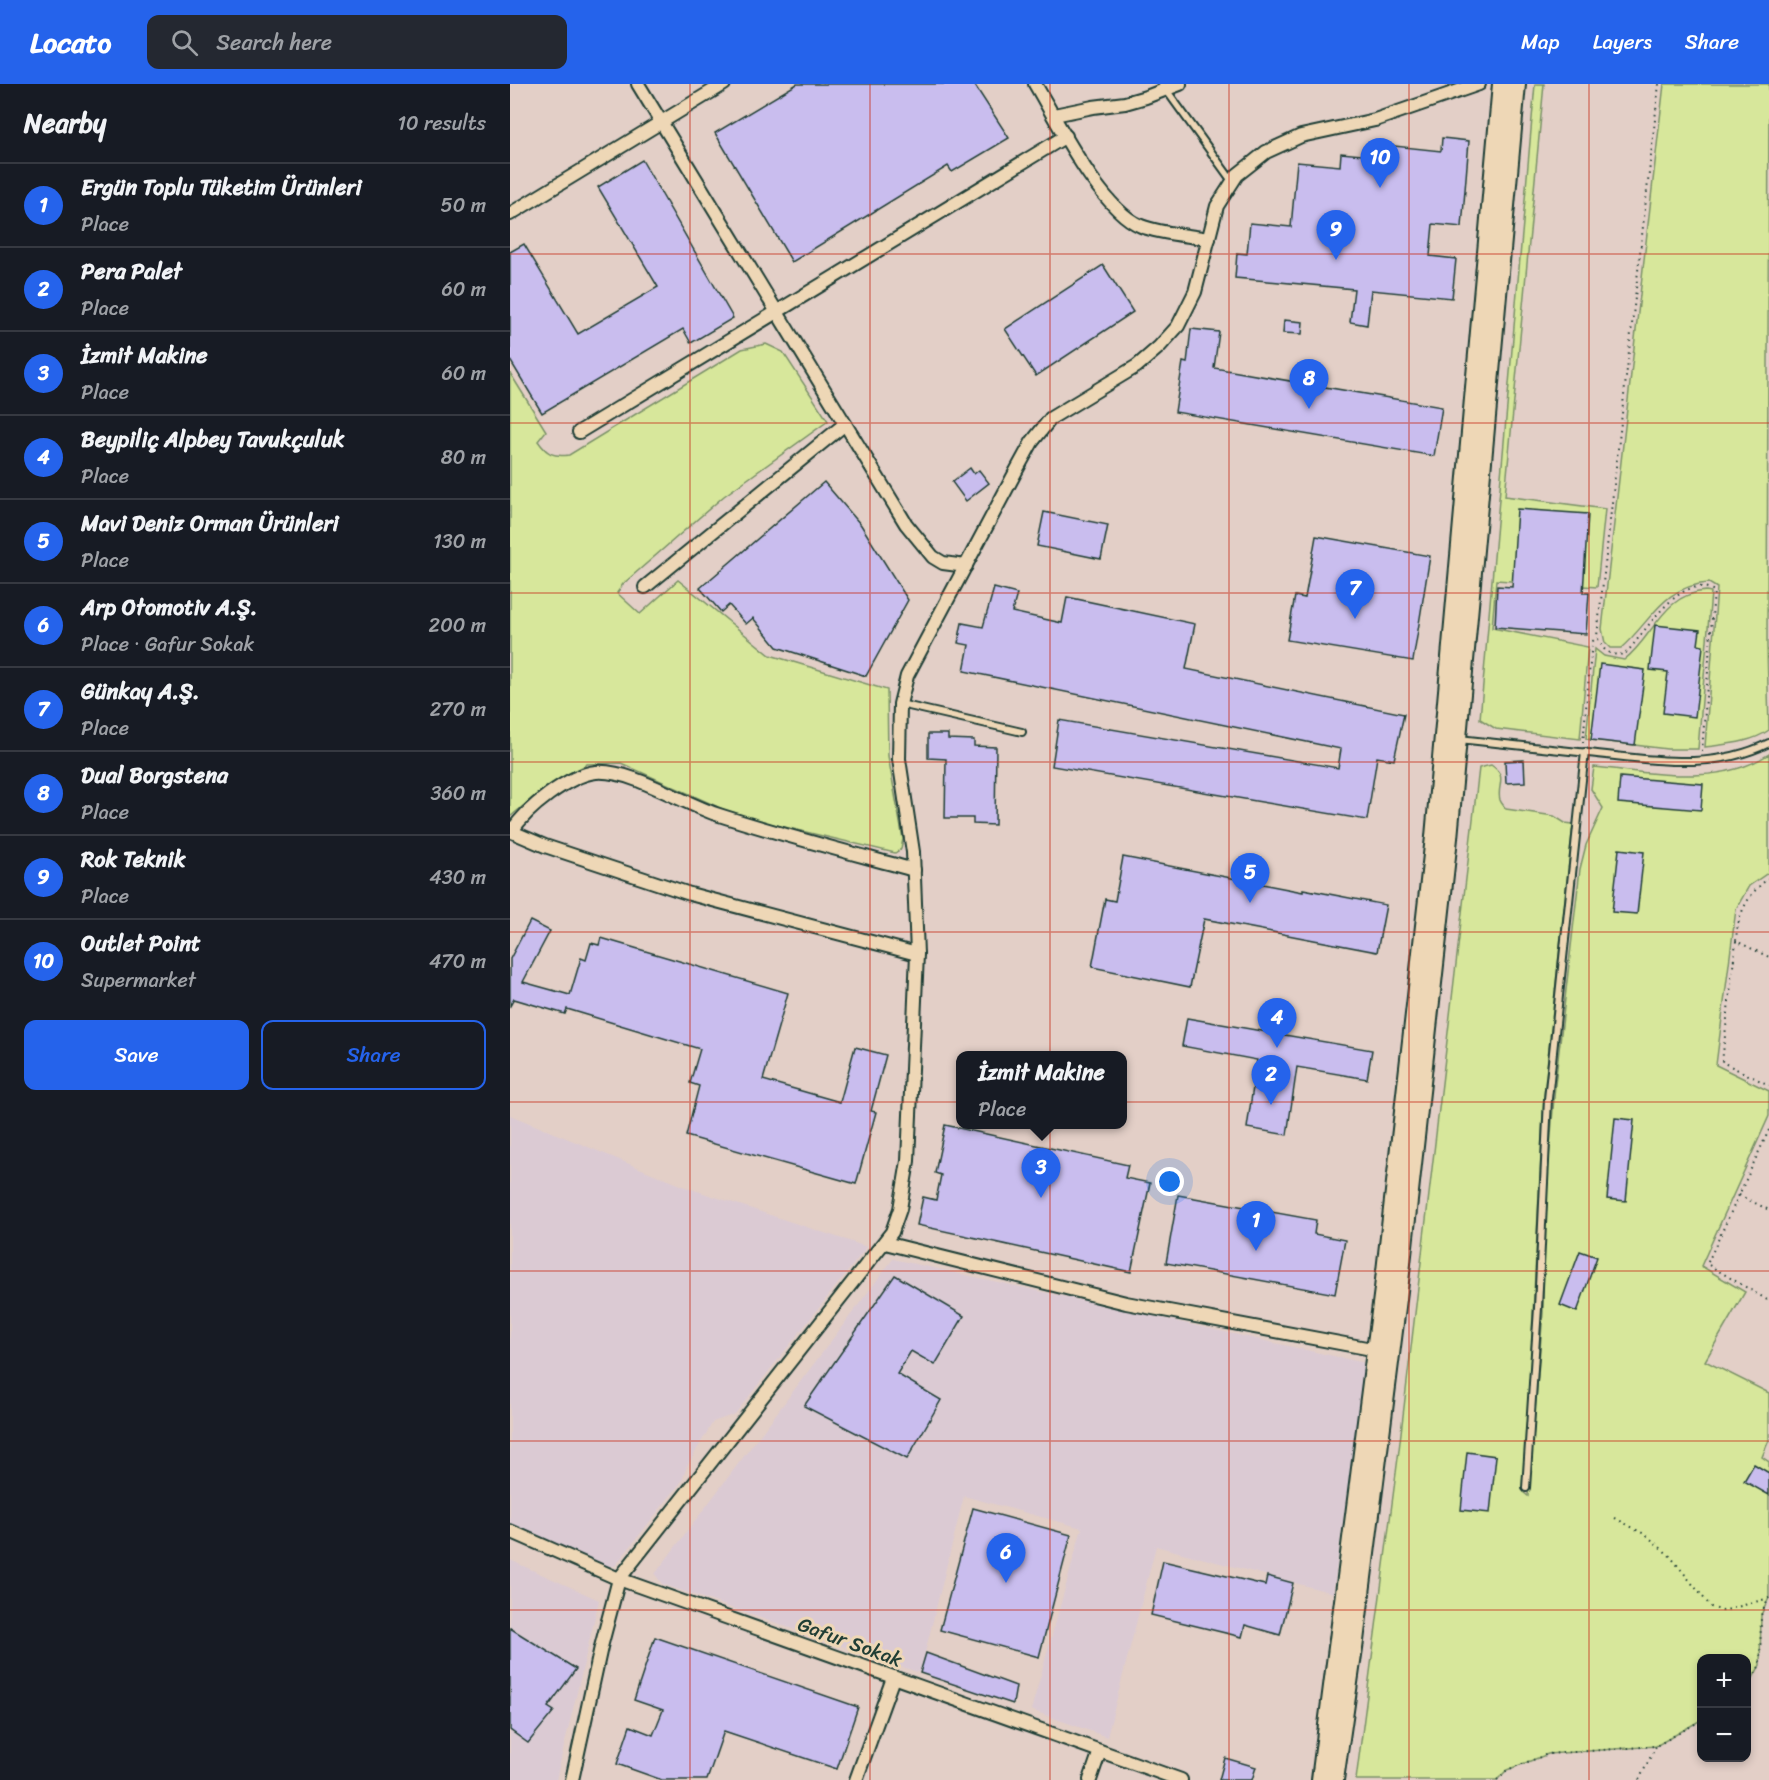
<!DOCTYPE html>
<meta charset="utf-8">
<style>
:root{--surface:#171b24;--page:#242831;--text:#f1f3f6;--muted:#9ea1a6;--line:#363941;--accent:#2563eb}
body{margin:0;font-family:Sriracha,sans-serif;background:var(--page);color:var(--text)}
.controls{position:absolute;right:18px;bottom:18px;display:grid;overflow:hidden;border-radius:12px;box-shadow:0 3px 9px #0003}
.controls button{width:54px;height:54px;display:grid;place-items:center;padding:0;border:0;border-bottom:2px solid var(--line);background:var(--surface);color:var(--text);font:30px sans-serif}
.you{position:absolute;left:660px;top:1098px;width:21px;height:21px;margin:-15px;border:4px solid #fff;border-radius:50%;background:#1a73e8;box-shadow:0 0 0 9px #1a73e833}
.badge{display:grid;place-items:center;width:39px;height:39px;border-radius:50%;background:var(--accent);color:#fff;font-size:20px;font-weight:700}
.pin{position:absolute;translate:-50% -50px;filter:drop-shadow(0 2px 3px #0008)}
.pin::after{content:'';position:absolute;top:32px;width:21px;height:18px;background:inherit;clip-path:polygon(0 0,100% 0,50% 100%)}
.popup{position:absolute;left:446px;top:967px;width:171px;height:78px;box-sizing:border-box;display:grid;place-content:center;border-radius:12px;background:var(--surface);filter:drop-shadow(0 2px 4px #0005);font-size:20px;white-space:nowrap;color:var(--muted)}
.popup b{font-size:22px;color:var(--text)}
.popup::after{content:'';position:absolute;left:50%;top:100%;margin-left:-12px;border:12px solid transparent;border-top-color:var(--surface)}
.list{margin:0;padding:0;list-style:none}
h2{display:flex;justify-content:space-between;align-items:center;height:78px;margin:0;padding:0 24px;font-size:26px}
h2 small{font-size:20px;font-weight:400;color:var(--muted)}
.list li{display:grid;grid-template-columns:39px 1fr auto;gap:18px;align-items:center;box-sizing:border-box;height:84px;padding:0 24px;border-top:2px solid var(--line)}
.list b{display:block;font-size:22px;white-space:nowrap}
.list p{margin:0;font-size:20px;white-space:nowrap;color:var(--muted)}
.list em{font-size:20px;font-style:normal;color:var(--muted)}
.actions{display:flex;gap:12px;padding:18px 24px}
.actions a{flex:1;padding:14px 0;border:2px solid var(--accent);border-radius:12px;text-align:center;font-size:21px;color:var(--accent)}
.actions .main{background:var(--accent);color:#fff}
.icon{flex:none;width:33px;height:33px;fill:none;stroke:currentColor;stroke-width:2;stroke-linecap:round;stroke-linejoin:round}
.map{position:relative;flex:none;width:1259px;height:1696px;overflow:hidden}
header{display:flex;align-items:center;gap:36px;box-sizing:border-box;height:84px;padding:0 30px;background:var(--accent);color:#fff}
header strong{font-size:28px}
nav{display:flex;gap:33px;margin-inline-start:auto;font-size:21px}
.search{width:420px;height:54px;background:var(--page);display:flex;align-items:center;gap:15px;box-sizing:border-box;padding:0 21px;border-radius:12px;color:var(--muted);font-size:22px}
main{display:flex}
aside{flex:1;background:var(--surface)}
.map>svg:first-child{display:block}
.built{fill:#dbcad3}
.green{fill:#d7e79b;stroke:#7b9268;stroke-width:1.5}
.building{fill:#c9bdee;stroke:#1f3d34;stroke-width:1.5}
.lines{fill:none;stroke-linecap:round;stroke-linejoin:round}
.service-casing{stroke:#1f3d34;stroke-width:10}
.minor-casing{stroke:#1f3d34;stroke-width:16}
.secondary-casing{stroke:#1f3d34;stroke-width:22}
.path{stroke:#1f3d34;stroke-width:2;stroke-dasharray:1.5 4.5;stroke-linecap:butt}
.service{stroke:#eed7b6;stroke-width:6}
.minor{stroke:#eed7b6;stroke-width:12}
.secondary{stroke:#eed7b6;stroke-width:18}
.grid{fill:none;stroke:#c8321e;stroke-width:1.5;stroke-opacity:0.55}
.labels{text-anchor:middle;dominant-baseline:central;stroke-width:6;stroke-linejoin:round;paint-order:stroke}
.street-label{font-size:20px;fill:#1f3d34;stroke:#eed7b6}
</style>
<header>
<strong>Locato</strong>
<div class="search"><svg class="icon" aria-label="search" viewBox="0 0 24 24"><circle cx="10" cy="10" r="6"/><path d="M15 15l6 6"/></svg>Search here</div>
<nav><a>Map</a><a>Layers</a><a>Share</a></nav>
</header>
<main>
<aside>
<h2>Nearby<small>10 results</small></h2>
<ul class="list">
<li><span class="badge">1</span><div><b>Ergün Toplu Tüketim Ürünleri</b><p>Place</p></div><em>50 m</em></li>
<li><span class="badge">2</span><div><b>Pera Palet</b><p>Place</p></div><em>60 m</em></li>
<li><span class="badge">3</span><div><b>İzmit Makine</b><p>Place</p></div><em>60 m</em></li>
<li><span class="badge">4</span><div><b>Beypiliç Alpbey Tavukçuluk</b><p>Place</p></div><em>80 m</em></li>
<li><span class="badge">5</span><div><b>Mavi Deniz Orman Ürünleri</b><p>Place</p></div><em>130 m</em></li>
<li><span class="badge">6</span><div><b>Arp Otomotiv A.Ş.</b><p>Place · Gafur Sokak</p></div><em>200 m</em></li>
<li><span class="badge">7</span><div><b>Günkay A.Ş.</b><p>Place</p></div><em>270 m</em></li>
<li><span class="badge">8</span><div><b>Dual Borgstena</b><p>Place</p></div><em>360 m</em></li>
<li><span class="badge">9</span><div><b>Rok Teknik</b><p>Place</p></div><em>430 m</em></li>
<li><span class="badge">10</span><div><b>Outlet Point</b><p>Supermarket</p></div><em>470 m</em></li>
</ul>
<div class="actions"><a class="main">Save</a><a>Share</a></div>
</aside>
<div class="map">
<svg width="1259" height="1696" viewBox="0 0 1259 1696">
<rect width="100%" height="100%" fill="#e3cfc7"/>
<filter id="ink" filterUnits="userSpaceOnUse"><feTurbulence type="fractalNoise" baseFrequency=".0167" numOctaves="2"/><feDisplacementMap in="SourceGraphic" scale="12" xChannelSelector="R" yChannelSelector="G"/><feConvolveMatrix kernelMatrix="1 2 1 2 8 2 1 2 1" color-interpolation-filters="sRGB"/></filter>
<g filter="url(#ink)">
<!-- built -->
<g class="built">
<polygon points="0,1031 178,1104 357,1163 225,1330 203,1338 177,1382 172,1397 105,1482 89,1482 0,1441"/>
<polygon points="383,1175 855,1279 823,1509 646,1462 597,1653 521,1626 572,1444 454,1412 410,1589 152,1500 145,1490"/>
<polygon points="0,1476 89,1516 46,1696 0,1696"/>
</g>
<!-- green -->
<g class="green">
<polygon points="1025,0 1034,0 995,412 1095,425 1087,503 986,496 982,544 1078,563 1070,655 986,645 970,635"/>
<path d="M1154,0h105l-2,561 2,85c-18,13 -43,14 -64,17l12,-159 -8,-5c-47,3 -57,38 -88,65h-11l-5,-5 -3,-14z"/>
<path d="M256,260l17,8 45,69 -104,75 -101,88 -6,9 23,21 38,-34 92,75 117,35 1,66 15,83 -2,10 -6,4 -157,-37 -117,-53 -34,1 -50,30 -27,23v-444l36,58 -8,10c9,13 15,16 31,14l173,-106z"/>
<path d="M1196,507l5,1 -13,157h-31l-81,-10 9,-90 9,7 20,4c30,-23 38,-66 82,-69z"/>
<path d="M1259,670v118l-20,14 -13,23 -20,156 53,26v25l-68,150 44,26 -40,69 64,32v47l-7,17 7,5v136l-8,17 -1,50 -13,24 -1,-31h-44l-1,62 -45,26 -108,8 -41,16 -10,10h-141l43,-330 80,-682 12,-3c18,12 5,20 9,35 1,3 4,6 6,9l48,7 11,7 8,1 -29,271 -20,398 4,3 15,-183 1,-92 11,-136 25,-216 6,-24 17,-37 -12,-19 3,-22c56,5 124,21 175,-13z"/>
</g>
<!-- building -->
<g class="building">
<polygon points="287,0 464,0 499,54 442,88 438,82 282,178 205,49"/>
<polygon points="932,54 959,57 952,143 923,140 920,172 946,175 942,214 861,206 857,241 840,238 844,205 725,194 727,169 737,170 740,139 781,143 787,78 830,82 831,69 874,73 875,61 931,67"/>
<polygon points="132,76 223,234 181,259 173,245 32,329 0,276 0,168 14,160 68,250 148,203 88,103"/>
<polygon points="593,181 623,228 526,292 495,245"/>
<polygon points="774,236 793,238 792,250 773,249"/>
<polygon points="681,245 709,248 704,284 932,323 924,372 665,328 673,278 677,279"/>
<polygon points="460,384 464,390 469,386 479,399 456,417 442,398"/>
<polygon points="314,398 351,441 398,516 356,592 267,563 243,534 236,540 219,521 211,528 190,504"/>
<polygon points="1007,425 1078,430 1073,509 1079,509 1076,550 985,543 987,502 1002,503"/>
<polygon points="534,428 598,441 591,475 527,462"/>
<polygon points="806,452 920,472 903,577 777,556 785,512 795,514"/>
<polygon points="484,504 507,510 502,528 552,539 557,513 685,540 676,585 894,630 884,676 867,673 857,736 542,682 549,636 828,684 831,665 454,587 459,561 448,559 452,539 473,543"/>
<polygon points="1145,541 1190,546 1188,561 1193,562 1185,633 1153,629 1158,588 1140,586"/>
<polygon points="1090,580 1135,586 1125,661 1081,656"/>
<polygon points="418,650 438,650 438,655 464,656 464,662 486,663 485,741 463,740 463,734 435,734 436,675 418,674"/>
<polygon points="1014,676 1015,698 996,699 995,677"/>
<polygon points="1110,693 1193,700 1191,726 1108,719"/>
<polygon points="1109,765 1134,768 1127,830 1102,828"/>
<polygon points="613,773 793,808 793,805 876,821 867,868 694,835 680,903 582,883 595,815 605,817"/>
<polygon points="20,837 40,847 13,898 60,911 71,874 76,876 81,859 89,861 91,854 278,909 253,996 330,1018 345,963 376,971 361,1027 366,1028 346,1100 176,1052 189,1002 180,999 190,965 57,925 55,930 4,915 0,922 0,875"/>
<polygon points="677,934 862,966 857,995 787,983 777,1051 737,1044 747,976 672,962"/>
<polygon points="1105,1034 1124,1036 1116,1117 1097,1115"/>
<polygon points="435,1041 618,1081 615,1094 640,1099 621,1188 407,1141 413,1113 426,1116 431,1091 425,1089"/>
<polygon points="668,1111 806,1136 804,1150 835,1156 825,1210 656,1179"/>
<polygon points="1070,1167 1087,1173 1067,1228 1050,1221"/>
<polygon points="385,1191 454,1232 425,1281 401,1267 387,1290 431,1316 397,1375 294,1322"/>
<polygon points="957,1368 986,1372 980,1429 951,1426"/>
<polygon points="1244,1380 1259,1389 1259,1411 1234,1397"/>
<polygon points="463,1424 561,1451 529,1573 430,1546"/>
<polygon points="653,1477 755,1501 757,1492 783,1499 770,1551 735,1541 732,1553 641,1531"/>
<polygon points="0,1544 66,1585 38,1623 44,1627 18,1659 0,1646"/>
<polygon points="145,1553 348,1623 327,1685 214,1647 197,1696 152,1696 107,1680 120,1642 143,1651 153,1626 124,1616"/>
<polygon points="416,1569 506,1602 503,1620 410,1589"/>
<polygon points="715,1674 746,1683 742,1696 709,1696"/>
</g>
<g class="lines">
<!-- service casing -->
<g class="service-casing">
<g id="service">
<polyline points="652,0 722,97"/>
<polyline points="390,620 512,648"/>
<path d="M949,655c43,5 86,9 129,14 62,6 123,19 181,-10"/>
<polyline points="1016,1404 1028,1224 1038,1015 1075,668"/>
</g>
</g>
<!-- minor casing -->
<g class="minor-casing">
<g id="minor">
<polyline points="128,0 396,440 423,473 433,479 456,482"/>
<path d="M525,0c22,37 66,126 106,142 21,8 46,9 68,13"/>
<polyline points="544,31 583,23 615,19 636,13 670,0"/>
<polyline points="0,130 214,0"/>
<polyline points="69,348 556,52"/>
<polyline points="135,503 335,340"/>
<polyline points="0,747 35,762 180,810 407,870"/>
<path d="M2,747c14,-22 56,-56 84,-59 34,-3 86,31 120,42 65,21 132,38 198,56"/>
<polyline points="375,1159 616,1219 867,1266"/>
<polyline points="0,1447 109,1495 671,1696"/>
<polyline points="62,1696 91,1563 109,1495 382,1148 390,1125 398,1077 407,870 403,768 389,675 390,620 397,592 505,389 522,358 541,334 627,282 649,263 668,242 685,208 707,122 727,91 741,80 756,68 791,52 865,36 969,0"/>
<polyline points="346,1696 383,1594"/>
<polyline points="580,1696 590,1667"/>
</g>
</g>
<!-- secondary casing -->
<g class="secondary-casing">
<g id="secondary">
<polyline points="811,1696 874,1205 925,753 992,0"/>
<polyline points="824,1696 844,1557 888,1207 938,754 1006,0"/>
</g>
</g>
<!-- path -->
<g class="path">
<path d="M1149,0l-62,552c5,14 12,21 28,18 19,-19 55,-84 89,-63l-12,160"/>
<polyline points="1073,659 1081,568 1083,557 1087,553"/>
<path d="M1259,794c-21,15 -32,37 -33,63l33,16"/>
<polyline points="1226,857 1212,978 1259,1001"/>
<polyline points="1259,1046 1197,1180 1259,1217"/>
<polyline points="1229,1111 1259,1126"/>
<polyline points="1105,1434 1136,1451 1160,1472 1201,1523 1213,1527 1259,1514"/>
<polyline points="1236,1605 1250,1581 1251,1531 1259,1514"/>
<polyline points="987,1696 997,1686 1038,1670 1146,1662 1192,1636"/>
<polyline points="1129,1696 1146,1662"/>
</g>
<!-- service -->
<use href="#service" class="service"/>
<!-- minor -->
<use href="#minor" class="minor"/>
<!-- secondary -->
<use href="#secondary" class="secondary"/>
</g>
</g>
<!-- grid -->
<path class="grid" d="M180,0v1696M360,0v1696M540,0v1696M719,0v1696M899,0v1696M1079,0v1696M0,170h1259M0,339h1259M0,509h1259M0,678h1259M0,848h1259M0,1018h1259M0,1187h1259M0,1357h1259M0,1526h1259"/>
<g class="labels">
<!-- street labels -->
<g class="street-label">
<text transform="translate(340 1558) rotate(20)">Gafur Sokak</text>
</g>
</g>
</svg>
<div class="controls">
<button>+</button>
<button>−</button>
</div>
<div class="you"></div>
<div class="pin badge" style="left:746px;top:1167px">1</div>
<div class="pin badge" style="left:761px;top:1021px">2</div>
<div class="pin badge" style="left:531px;top:1114px">3</div>
<div class="popup"><b>İzmit Makine</b>Place</div>
<div class="pin badge" style="left:767px;top:964px">4</div>
<div class="pin badge" style="left:740px;top:819px">5</div>
<div class="pin badge" style="left:496px;top:1499px">6</div>
<div class="pin badge" style="left:845px;top:535px">7</div>
<div class="pin badge" style="left:799px;top:325px">8</div>
<div class="pin badge" style="left:826px;top:176px">9</div>
<div class="pin badge" style="left:870px;top:104px">10</div>
</div>
</main>
